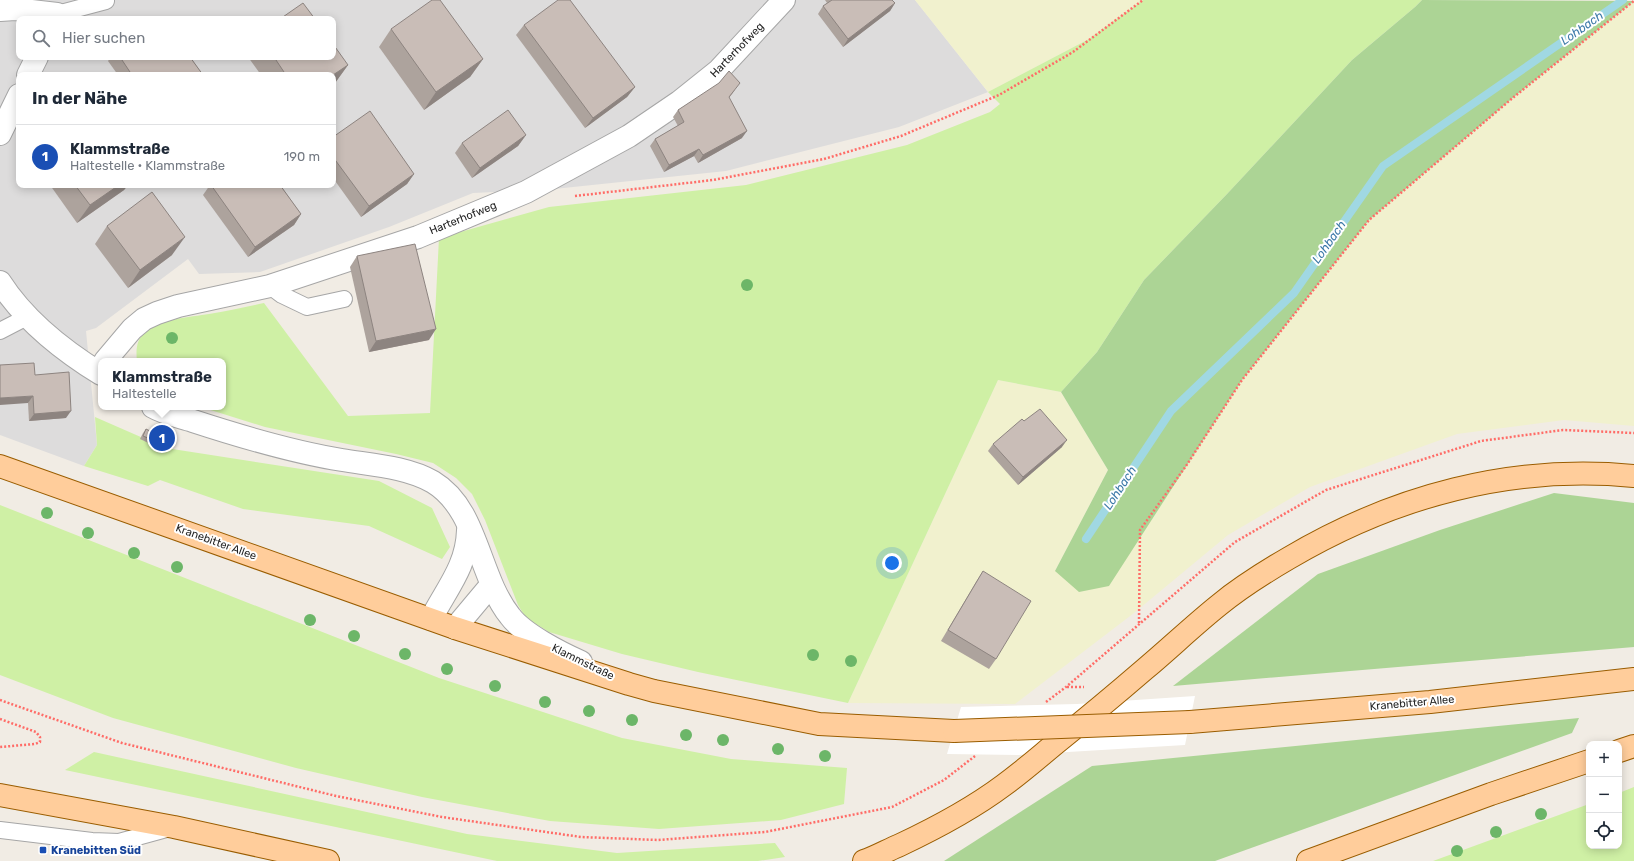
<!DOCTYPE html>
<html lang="de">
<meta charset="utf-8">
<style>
:root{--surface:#fff;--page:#f6f6f7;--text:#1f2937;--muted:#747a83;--line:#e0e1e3;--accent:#2563eb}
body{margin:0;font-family:Rubik,sans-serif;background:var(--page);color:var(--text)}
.controls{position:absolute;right:12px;bottom:12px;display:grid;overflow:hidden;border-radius:8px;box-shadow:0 2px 10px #0003}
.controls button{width:36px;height:36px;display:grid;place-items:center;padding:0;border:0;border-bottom:1px solid var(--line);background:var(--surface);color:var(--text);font:20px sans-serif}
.you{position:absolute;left:892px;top:563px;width:14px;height:14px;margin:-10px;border:3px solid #fff;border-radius:50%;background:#1a73e8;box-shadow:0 0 0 6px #1a73e833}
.badge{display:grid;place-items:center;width:26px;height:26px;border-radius:50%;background:var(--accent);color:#fff;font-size:13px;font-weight:700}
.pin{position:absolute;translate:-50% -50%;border:2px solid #fff;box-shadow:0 1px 4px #0006}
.popup{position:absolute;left:98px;top:358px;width:128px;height:52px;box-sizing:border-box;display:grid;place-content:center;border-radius:8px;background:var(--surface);filter:drop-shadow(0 1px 3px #0005);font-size:13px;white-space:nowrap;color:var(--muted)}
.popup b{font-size:15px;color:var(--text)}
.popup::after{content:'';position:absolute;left:50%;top:100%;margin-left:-8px;border:8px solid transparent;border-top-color:var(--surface)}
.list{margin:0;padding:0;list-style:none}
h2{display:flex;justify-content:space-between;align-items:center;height:52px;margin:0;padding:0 16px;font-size:17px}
h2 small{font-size:13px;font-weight:400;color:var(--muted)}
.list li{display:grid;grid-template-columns:26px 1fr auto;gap:12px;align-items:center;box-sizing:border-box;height:64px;padding:0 16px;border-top:1px solid var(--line)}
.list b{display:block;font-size:15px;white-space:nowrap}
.list p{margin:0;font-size:13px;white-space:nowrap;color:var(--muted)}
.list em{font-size:13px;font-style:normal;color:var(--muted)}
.icon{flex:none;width:22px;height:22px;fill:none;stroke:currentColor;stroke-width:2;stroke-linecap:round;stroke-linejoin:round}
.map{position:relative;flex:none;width:1634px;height:861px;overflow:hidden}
.search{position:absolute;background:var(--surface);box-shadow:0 2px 10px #0003;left:16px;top:16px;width:320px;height:44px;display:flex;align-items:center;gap:10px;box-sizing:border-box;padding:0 14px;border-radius:8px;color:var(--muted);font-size:15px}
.panel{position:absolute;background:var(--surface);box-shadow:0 2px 10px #0003;left:16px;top:72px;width:320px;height:116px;border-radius:8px}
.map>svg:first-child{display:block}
.residential{fill:#dddcdc;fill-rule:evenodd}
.farmland{fill:#f1f1ce}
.grass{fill:#cff0a5}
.forest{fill:#acd495}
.pier{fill:#fff}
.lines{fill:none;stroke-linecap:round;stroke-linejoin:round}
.stream{stroke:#a0d8e3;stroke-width:8}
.lane-casing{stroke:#a6a6a6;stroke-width:18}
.street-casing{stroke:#a6a6a6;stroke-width:24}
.primary-casing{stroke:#9a5d00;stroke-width:24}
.path{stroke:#ff6c67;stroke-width:2.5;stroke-dasharray:2 2;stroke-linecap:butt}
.lane{stroke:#fff;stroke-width:16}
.street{stroke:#fff;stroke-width:22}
.primary{stroke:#ffcd9b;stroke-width:22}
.primary-bridge-casing{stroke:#9a5d00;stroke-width:24;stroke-linecap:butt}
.primary-bridge{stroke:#ffcd9b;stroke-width:22}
.tree{fill:#6cb668}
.wall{fill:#ada39d}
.shaded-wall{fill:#8d8480}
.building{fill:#c9bdb7;stroke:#8d8480}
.transit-dot{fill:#1a4fb4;stroke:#fff;stroke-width:1.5}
.labels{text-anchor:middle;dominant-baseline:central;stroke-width:4;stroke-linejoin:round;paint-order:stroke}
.street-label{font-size:11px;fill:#1f1f1f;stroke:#fff}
.transit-label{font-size:11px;font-weight:bold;fill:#164399;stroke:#fff;text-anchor:start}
.water-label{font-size:12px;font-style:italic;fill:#3c79a8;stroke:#fff}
</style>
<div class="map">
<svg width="1634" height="861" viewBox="0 0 1634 861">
<rect width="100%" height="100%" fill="#f1ece4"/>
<!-- residential -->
<path class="residential" d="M0,0h915l73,92 -89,35 -173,44 -172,18 -81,4 -84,34 -129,45 -61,2 -11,-15 -92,69 -10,3 11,114 -13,21 -84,-31zM19,19h314v38h-314zM19,75h314v110h-314z"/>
<!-- farmland -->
<g class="farmland">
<polygon points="915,0 1143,0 1089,39 988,92"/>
<polygon points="1634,1 1634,426 1564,420 1457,434 1310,487 1228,535 1134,613 1015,704 848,703 998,380 1061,392 1108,470 1055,571 1242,380 1369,220 1515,96"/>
</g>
<!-- grass -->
<g class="grass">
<path d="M1143,0h279l-7,7 -63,53 -125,134 -83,86 -47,72 -36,40 -63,-12 -150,323 -150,-31 -76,-18 -73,-22 -23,-14 -8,-13 -33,-85 -13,-26 -16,-16 -23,-15 -37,-9 -131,-27 -64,-20h22v-46h-86c-1,-9 -1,-18 5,-26 12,-16 50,-18 67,-21 18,-3 37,-7 55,-11l84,113 82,-3 9,-175 110,-31 197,-22 161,-40 83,-33 10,-8 -12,-12 101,-53z"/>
<polygon points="95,417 166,448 379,481 432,508 450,547 442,559 369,526 243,509 160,480 148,486 84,466 97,445"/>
<polygon points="0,505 439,678 622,738 731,759 847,768 844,804 781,820 659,829 550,821 422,797 296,768 113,718 0,675"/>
<polygon points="94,752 467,834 617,853 775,843 785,857 758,861 497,861 65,770"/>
<polygon points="1634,787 1634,861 1433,861 1589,804 1589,846 1619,846 1619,793"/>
</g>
<!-- forest -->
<g class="forest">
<polygon points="1422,0 1634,1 1515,96 1369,220 1242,380 1109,586 1079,592 1055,571 1108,470 1061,392 1097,352 1144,280 1227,194 1352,60 1415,7"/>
<polygon points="1554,493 1634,503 1634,647 1173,686 1318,574 1440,530"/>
<polygon points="1579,718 1572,733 1215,861 944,861 1092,766"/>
</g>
<!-- pier -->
<polygon class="pier" points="1195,696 1185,745 1018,755 947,754 961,707 1077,704"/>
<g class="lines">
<!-- stream -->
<polyline class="stream" points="1086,539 1171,411 1294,293 1383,166 1623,0"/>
<!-- lane casing -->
<g class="lane-casing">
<g id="lane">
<polyline points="57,14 106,1"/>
<polyline points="270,286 282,295 307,307 344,299"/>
<polyline points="0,331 27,317"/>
<polyline points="0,830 92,841 119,842 170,828"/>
</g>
</g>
<!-- street casing -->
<g class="street-casing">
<g id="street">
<polyline points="0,10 15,9 57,14"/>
<polyline points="28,75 37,57"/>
<polyline points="0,134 19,95"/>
<path d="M0,282c25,39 62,68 101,92"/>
<polyline points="105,361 132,329 144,319 157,313 178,306 270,286 418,237 526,192 629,136 679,102 719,70 784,0"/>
<path d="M153,407c12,7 28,10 40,14 49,16 99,31 149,39 30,5 65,7 91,22 45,27 45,94 77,134 13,18 51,37 71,46"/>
<path d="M431,619c16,-31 36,-53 37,-89"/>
<polyline points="455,628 491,585"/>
</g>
</g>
<!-- primary casing -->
<g class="primary-casing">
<g id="primary">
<polyline points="0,466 455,628 629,684 654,691 819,724 954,731"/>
<polyline points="1190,722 1430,702 1634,679"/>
<polyline points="1619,751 1634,746"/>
<polyline points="0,795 174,827 328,861"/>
<path d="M864,861c12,-4 24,-11 36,-16 36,-17 72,-36 104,-60 18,-13 35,-28 52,-42 30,-24 60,-49 89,-74 25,-21 49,-44 74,-64 22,-18 46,-33 70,-47 105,-62 223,-94 345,-82"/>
<polyline points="1308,861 1491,794 1589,761"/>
</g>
</g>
<!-- path -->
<g class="path">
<polyline points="575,196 713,180 824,159 901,136 999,95 1073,52 1143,0"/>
<polyline points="1139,623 1140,530 1186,466 1242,380 1369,220 1515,96 1634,1"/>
<polyline points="1067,687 1084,687"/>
<polyline points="0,700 122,743 336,796 442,817 581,837 658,840 765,832 892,807 944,780 975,756"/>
<polyline points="1046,702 1066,687 1235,542 1326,490 1481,441 1563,430 1634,433"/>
<polyline points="0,719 36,732 40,737 40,742 35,744 0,747"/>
</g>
<!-- lane -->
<use href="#lane" class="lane"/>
<!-- street -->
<use href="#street" class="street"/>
<!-- primary -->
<use href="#primary" class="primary"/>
<!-- primary-bridge casing -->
<g class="primary-bridge-casing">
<polyline id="primary-bridge" points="954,731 1190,722"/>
</g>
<!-- primary-bridge -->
<use href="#primary-bridge" class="primary-bridge"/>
</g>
<!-- trees -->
<g class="tree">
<circle cx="747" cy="285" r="6"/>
<circle cx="172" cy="338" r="6"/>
<circle cx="47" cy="513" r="6"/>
<circle cx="88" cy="533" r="6"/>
<circle cx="134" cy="553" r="6"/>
<circle cx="177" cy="567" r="6"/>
<circle cx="310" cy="620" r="6"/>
<circle cx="354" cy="636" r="6"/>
<circle cx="405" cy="654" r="6"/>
<circle cx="813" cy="655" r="6"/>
<circle cx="851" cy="661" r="6"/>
<circle cx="447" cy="669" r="6"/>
<circle cx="495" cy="686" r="6"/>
<circle cx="545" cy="702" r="6"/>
<circle cx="589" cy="711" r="6"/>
<circle cx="632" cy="720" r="6"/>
<circle cx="686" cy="735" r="6"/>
<circle cx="723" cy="740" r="6"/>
<circle cx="778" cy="749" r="6"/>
<circle cx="825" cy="756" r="6"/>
<circle cx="1541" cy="814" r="6"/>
<circle cx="1496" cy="832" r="6"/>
<circle cx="1457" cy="851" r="6"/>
</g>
<!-- wall -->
<g class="wall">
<polygon points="825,0 892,0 895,3 890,11 843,47 818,14 823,6 827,3"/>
<polygon points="524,25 635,87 627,97 585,128 516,35"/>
<polygon points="391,29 483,59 470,77 424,110 379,47"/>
<polygon points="111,57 190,57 203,75 118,75 108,61"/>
<polygon points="248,57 333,57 348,65 335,83 333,84 333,75 261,75"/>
<polygon points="735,90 729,98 742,138 698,163 694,156 664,172 650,146 655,139 678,126 673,117 678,110"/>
<polygon points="526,135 518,146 472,178 455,153 462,143"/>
<polygon points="333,137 414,174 407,184 361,217 333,178"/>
<polygon points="50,185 128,185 124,190 77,223"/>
<polygon points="210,185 280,185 301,214 294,225 248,257 203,195"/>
<polygon points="107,226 172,255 128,288 95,244"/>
<polygon points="357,256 429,340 369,352 350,267"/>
<polygon points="35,375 66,418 29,421 28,403"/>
<polygon points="1024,421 1062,447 1018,485 988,451 993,444"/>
<polygon points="146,429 162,444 159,448 140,439 143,433"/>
<polygon points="983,571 996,659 989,669 941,641 976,582"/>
</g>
<!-- shaded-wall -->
<g class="shaded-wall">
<polygon points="895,3 890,11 843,47 848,39"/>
<polygon points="483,59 470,77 424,110 436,92"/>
<polygon points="348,65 335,83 333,84 333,75"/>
<polygon points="635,87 627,97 585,128 593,118"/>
<polygon points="747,131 742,138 698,163 703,155"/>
<polygon points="526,135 518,146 472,178 480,168"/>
<polygon points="699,149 694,156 664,172 669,165"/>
<polygon points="414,174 407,184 361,217 369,206"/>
<polygon points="119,185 128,185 124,190 77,223 90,205"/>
<polygon points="301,214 294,225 248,257 255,247"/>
<polygon points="185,237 172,255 128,288 140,270"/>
<polygon points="436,329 429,340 369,352 376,341"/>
<polygon points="33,396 28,403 0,405 0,398"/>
<polygon points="71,411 66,418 29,421 34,414"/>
<polygon points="1067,440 1062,447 1018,485 1023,477"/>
</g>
<!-- building -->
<g class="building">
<polygon points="432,0 440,0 483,59 436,92 391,29"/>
<polygon points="558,0 570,0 635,87 593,118 524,25"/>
<polygon points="832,0 892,0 895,3 848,39 823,6"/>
<polygon points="303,3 315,19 280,19"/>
<polygon points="333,44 348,65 333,75 286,75 274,57 333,57"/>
<polygon points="120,57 190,57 203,75 132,75"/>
<polygon points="729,71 740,83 729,97 747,131 703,155 699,149 669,165 655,139 684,122 678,110 719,83"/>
<polygon points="508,110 526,135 480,168 462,143"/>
<polygon points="370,111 414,174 369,206 333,157 333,137"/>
<polygon points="75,185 119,185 90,205"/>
<polygon points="211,185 280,185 301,214 255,247"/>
<polygon points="152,192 185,237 140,270 107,226"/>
<polygon points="415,244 436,329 376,341 357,256"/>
<polygon points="34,363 35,375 69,372 71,411 34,414 33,396 0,398 0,365"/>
<polygon points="1040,409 1067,440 1023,477 993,444 1022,419 1024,421"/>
<polygon points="146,429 164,438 162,444 143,436"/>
<polygon points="983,571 1031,601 996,659 948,630"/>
</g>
<!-- markers -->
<rect class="transit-dot" x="39" y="846" width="8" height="8" rx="2"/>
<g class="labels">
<!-- street labels -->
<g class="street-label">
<text transform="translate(737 50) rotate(-46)">Harterhofweg</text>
<text transform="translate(463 218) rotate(-22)">Harterhofweg</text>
<text transform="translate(216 542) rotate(20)">Kranebitter Allee</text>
<text transform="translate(583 662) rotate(26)">Klammstraße</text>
<text transform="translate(1412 703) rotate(-5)">Kranebitter Allee</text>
</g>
<!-- transit labels -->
<g class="transit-label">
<text x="51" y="850">Kranebitten Süd</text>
</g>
<!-- water labels -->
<g class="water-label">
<text transform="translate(1582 28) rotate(-35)">Lohbach</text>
<text transform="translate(1329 242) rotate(-55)">Lohbach</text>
<text transform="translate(1120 488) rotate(-57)">Lohbach</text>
</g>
</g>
</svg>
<div class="controls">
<button>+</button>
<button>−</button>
<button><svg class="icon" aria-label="locate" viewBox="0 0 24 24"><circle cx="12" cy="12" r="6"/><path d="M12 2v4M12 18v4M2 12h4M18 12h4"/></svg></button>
</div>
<div class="you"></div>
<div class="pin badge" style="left:162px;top:438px;background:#1a4fb4">1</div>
<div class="popup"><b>Klammstraße</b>Haltestelle</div>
<div class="search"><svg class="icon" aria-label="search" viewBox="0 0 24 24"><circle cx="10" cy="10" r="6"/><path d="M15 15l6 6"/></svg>Hier suchen</div>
<section class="panel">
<h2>In der Nähe<small></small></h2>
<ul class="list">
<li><span class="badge" style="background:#1a4fb4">1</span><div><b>Klammstraße</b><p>Haltestelle · Klammstraße</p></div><em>190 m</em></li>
</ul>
</section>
</div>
